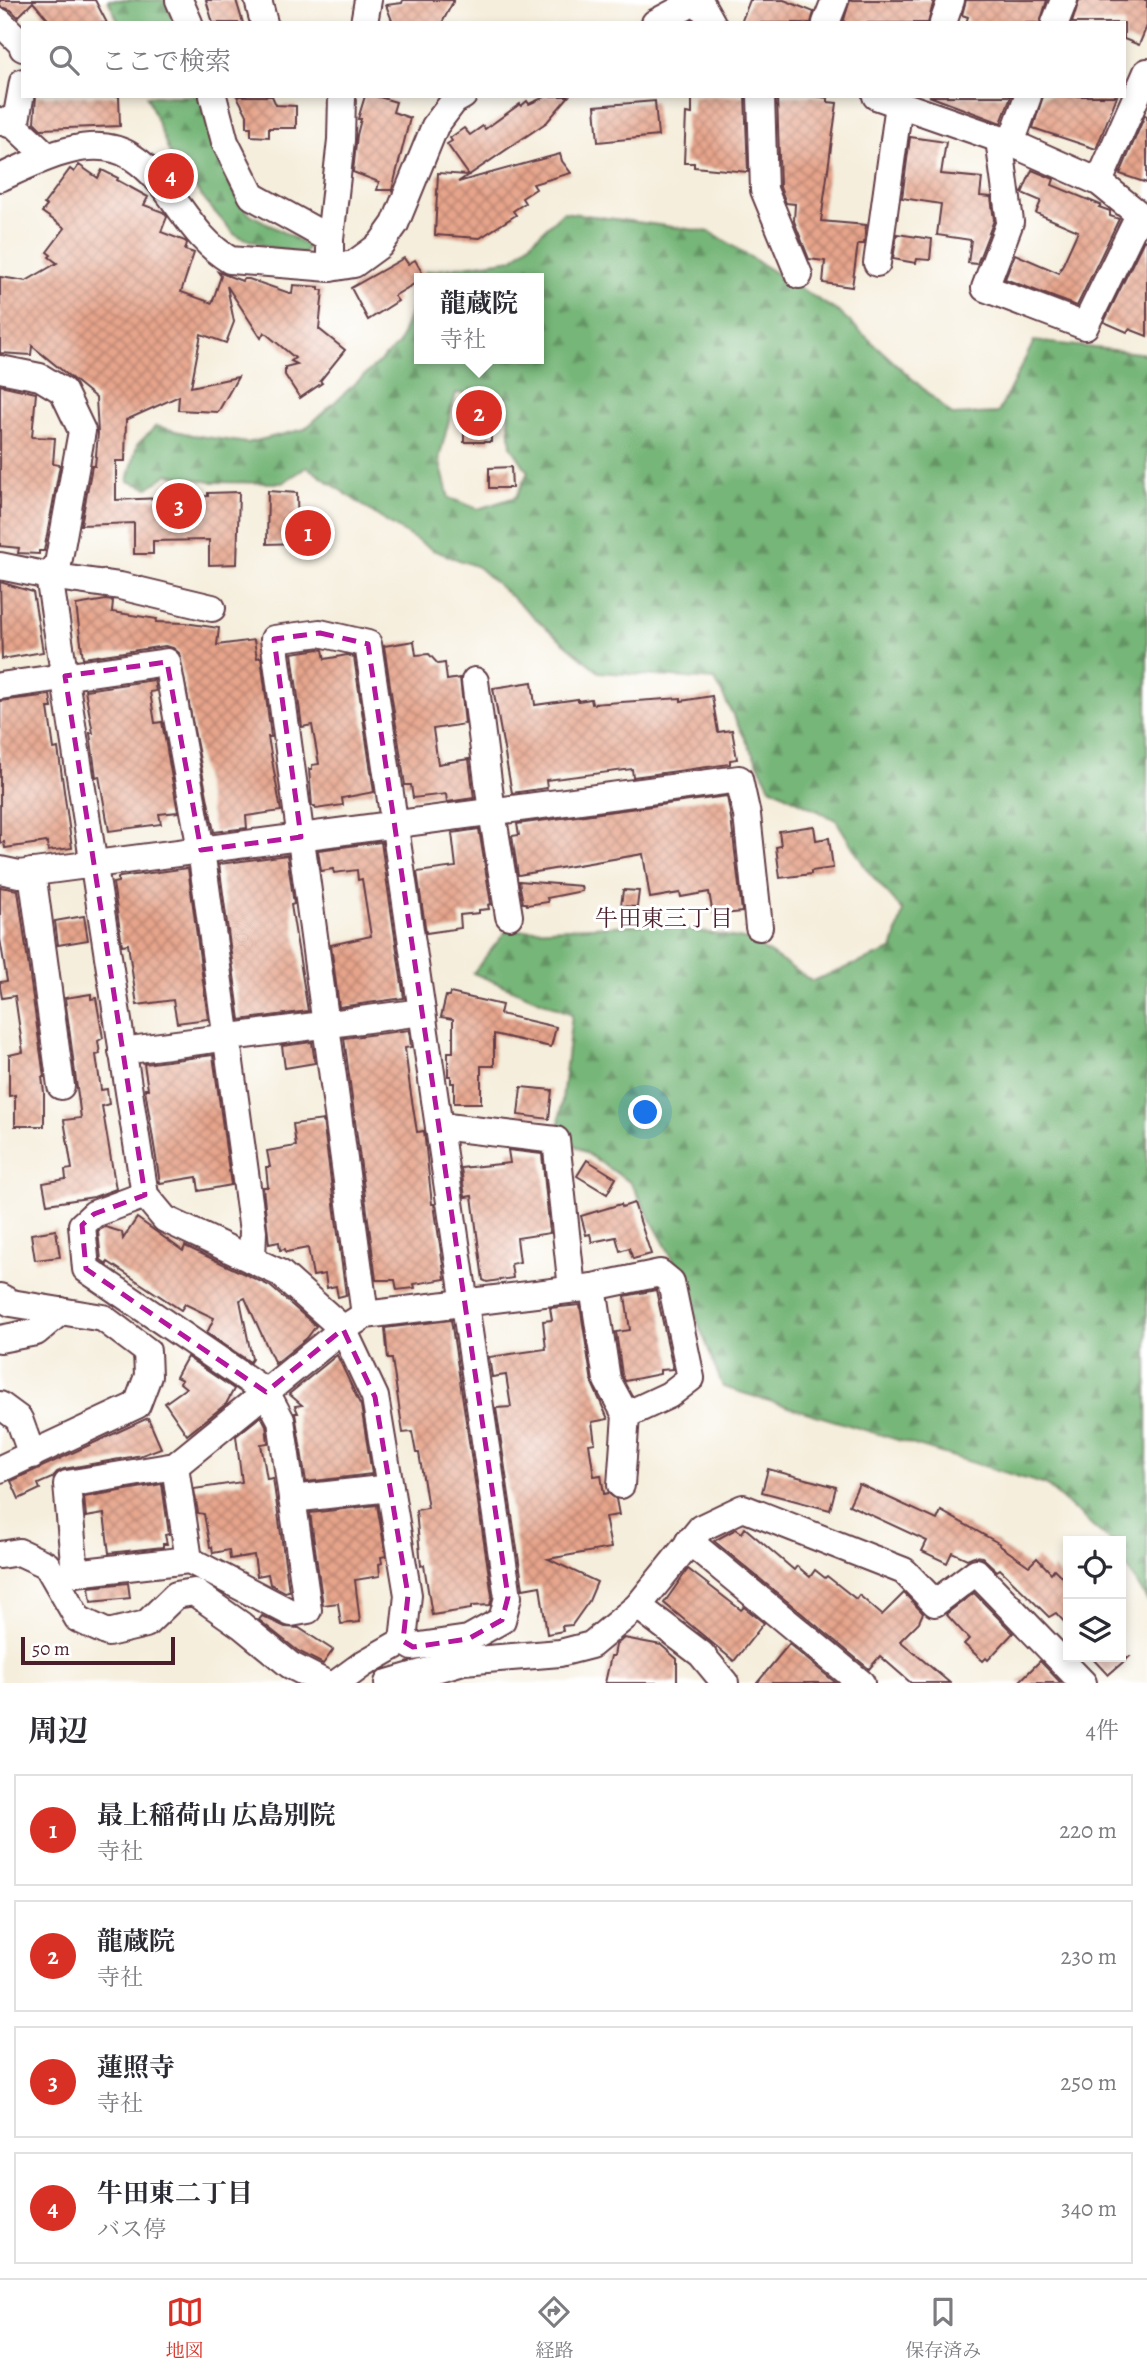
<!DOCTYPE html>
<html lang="ja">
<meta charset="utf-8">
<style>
:root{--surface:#fff;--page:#f2f2f3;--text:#2b2b33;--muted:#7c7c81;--line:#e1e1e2;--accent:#d93025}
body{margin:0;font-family:Alegreya,"Noto Serif JP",serif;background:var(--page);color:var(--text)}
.controls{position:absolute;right:21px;bottom:21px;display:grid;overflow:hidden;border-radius:0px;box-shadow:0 4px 10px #0003}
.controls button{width:63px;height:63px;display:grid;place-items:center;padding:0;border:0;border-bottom:2px solid var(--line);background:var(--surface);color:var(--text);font:35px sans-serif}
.scale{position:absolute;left:21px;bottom:18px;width:154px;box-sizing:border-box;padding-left:7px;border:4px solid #4a1f2b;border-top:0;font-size:19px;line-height:24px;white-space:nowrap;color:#4a1f2b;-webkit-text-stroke:5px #fff;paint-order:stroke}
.you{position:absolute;left:646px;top:1113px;width:24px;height:24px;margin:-18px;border:5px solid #fff;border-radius:50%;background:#1a73e8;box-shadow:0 0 0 10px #1a73e833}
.badge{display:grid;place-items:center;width:46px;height:46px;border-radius:50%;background:var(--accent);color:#fff;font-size:23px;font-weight:700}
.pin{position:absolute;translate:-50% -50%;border:4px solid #fff;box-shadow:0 2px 7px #0006}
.popup{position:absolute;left:414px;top:273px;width:130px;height:91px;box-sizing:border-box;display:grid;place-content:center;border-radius:0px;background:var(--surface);filter:drop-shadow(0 2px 5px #0005);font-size:23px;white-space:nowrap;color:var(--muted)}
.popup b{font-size:26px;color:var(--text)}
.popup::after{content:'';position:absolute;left:50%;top:100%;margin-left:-14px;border:14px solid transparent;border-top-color:var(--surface)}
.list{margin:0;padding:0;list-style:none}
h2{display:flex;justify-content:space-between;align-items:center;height:91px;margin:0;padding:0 28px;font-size:30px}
h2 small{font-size:23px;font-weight:400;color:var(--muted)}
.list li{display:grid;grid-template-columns:46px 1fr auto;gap:21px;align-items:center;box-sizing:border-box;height:112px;margin:0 14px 14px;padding:0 14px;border:2px solid var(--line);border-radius:0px}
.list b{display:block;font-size:26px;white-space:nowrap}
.list p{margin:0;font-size:23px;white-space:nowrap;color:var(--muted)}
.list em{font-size:23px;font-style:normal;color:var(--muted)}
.icon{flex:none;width:38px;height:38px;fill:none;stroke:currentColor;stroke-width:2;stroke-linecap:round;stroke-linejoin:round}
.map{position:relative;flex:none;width:1147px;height:1683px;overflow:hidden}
.search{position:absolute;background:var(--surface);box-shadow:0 4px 10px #0003;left:21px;right:21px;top:21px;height:77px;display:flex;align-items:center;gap:18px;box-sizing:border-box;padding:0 24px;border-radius:0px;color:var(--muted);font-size:26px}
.sheet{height:595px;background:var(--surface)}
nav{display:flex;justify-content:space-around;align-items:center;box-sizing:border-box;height:98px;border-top:2px solid var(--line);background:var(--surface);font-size:19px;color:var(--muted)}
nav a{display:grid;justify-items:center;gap:4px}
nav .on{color:var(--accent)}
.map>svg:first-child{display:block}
.forest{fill:url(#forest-firs);stroke:#606a52;stroke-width:2;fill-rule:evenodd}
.building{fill:url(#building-cross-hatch)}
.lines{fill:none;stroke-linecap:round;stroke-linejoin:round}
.minor-casing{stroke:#643e46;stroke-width:30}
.minor{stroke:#fff;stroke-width:26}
.marked{fill:none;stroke:#b5179e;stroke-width:5;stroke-dasharray:14 9;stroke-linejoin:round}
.labels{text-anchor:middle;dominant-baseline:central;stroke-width:6;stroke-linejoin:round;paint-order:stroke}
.neighbourhood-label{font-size:23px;fill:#4a1f2b;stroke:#fff}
</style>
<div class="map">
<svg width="1147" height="1683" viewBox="0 0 1147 1683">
<defs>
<pattern id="forest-firs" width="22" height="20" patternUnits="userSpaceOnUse" patternTransform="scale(1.75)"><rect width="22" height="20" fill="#76b678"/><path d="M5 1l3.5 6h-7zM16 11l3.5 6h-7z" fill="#639363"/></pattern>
<pattern id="building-cross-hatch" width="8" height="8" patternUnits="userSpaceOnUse" patternTransform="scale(1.75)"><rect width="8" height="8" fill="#e6a48b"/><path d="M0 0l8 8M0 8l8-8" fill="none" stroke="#bc8572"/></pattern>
</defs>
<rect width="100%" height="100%" fill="#fff"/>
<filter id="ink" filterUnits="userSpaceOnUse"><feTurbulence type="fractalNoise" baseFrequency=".0143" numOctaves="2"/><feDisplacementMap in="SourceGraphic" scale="14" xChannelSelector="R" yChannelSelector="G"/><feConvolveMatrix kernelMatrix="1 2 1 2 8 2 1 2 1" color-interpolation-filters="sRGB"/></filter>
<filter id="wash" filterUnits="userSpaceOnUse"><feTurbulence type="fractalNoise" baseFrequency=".00686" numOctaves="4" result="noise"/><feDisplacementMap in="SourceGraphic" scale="28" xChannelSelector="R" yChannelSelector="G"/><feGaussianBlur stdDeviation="1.57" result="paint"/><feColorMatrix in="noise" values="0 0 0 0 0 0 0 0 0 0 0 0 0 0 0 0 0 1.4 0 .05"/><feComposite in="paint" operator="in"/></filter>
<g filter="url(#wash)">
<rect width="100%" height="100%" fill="#f5eedc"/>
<!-- forest -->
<g class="forest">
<polygon points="108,0 165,0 174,23 119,23"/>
<polygon points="147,96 202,96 226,178 248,213 308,246 304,254 268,247 235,235 206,202 170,154"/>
<path d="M563,212l147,20 130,81 112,102 46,-2 36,-72 113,13v1246l-26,-42v-17h-11l-64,-56 -323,-98 -49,-126 -43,-78 -73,-49 14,-120 -99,-41 33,-42 149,-7 94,16 63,41 80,-31 11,-39 -36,-41 -31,-50 -66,-33 -55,-107 -116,-8 -56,-47 -65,-58 -45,-17 -48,-29 -78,-54 -25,16 -71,-1 -43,-8 -20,14 -20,-7 9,-36 19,-19 36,9 55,8 58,-14 94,-85 20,-57 1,72h118v-81h-115l2,-6 88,-13zM456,393l51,5 4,48 17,26 -12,25 -38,12 -29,-11 -10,-39z"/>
</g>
<g id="blocks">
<!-- building -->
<g class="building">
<polygon points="0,0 95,0 107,23 51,23 33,2 18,17 11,10 0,7"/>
<polygon points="206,0 236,0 243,23 213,23"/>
<polygon points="403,0 454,0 442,23 393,23 386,5 402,3"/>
<polygon points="750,0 784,0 814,12 811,23 741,23"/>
<polygon points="850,0 934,0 928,23 843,23"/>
<polygon points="966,0 1047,0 1040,23 966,23 968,17 962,15"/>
<polygon points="1079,0 1147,0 1147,26 1139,45 1124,39 1124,23 1072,23"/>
<polygon points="36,96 119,96 120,126 41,129 34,122"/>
<polygon points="237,96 272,96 276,105 296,106 296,128 269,128 269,137 251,136 251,127 247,127 247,115"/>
<polygon points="365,96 376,96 396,102 393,112 410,118 392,190 377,190 379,182 353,172 357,135 361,119 358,119"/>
<polygon points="547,96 569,96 547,122 469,175 447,144 452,141 450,138 464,128 470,135 483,126 485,129 520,104 521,106 527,101 529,104"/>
<polygon points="692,96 745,96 748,172 694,167 694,163 684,163 686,113 692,114"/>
<polygon points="777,96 814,96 828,98 828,102 837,103 821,221 866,225 864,244 858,244 852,287 823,283 825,261 809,259 794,221 795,204 786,203 780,187"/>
<polygon points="929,96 1011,96 1001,123"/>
<polygon points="1043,96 1117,96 1096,149 1033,128"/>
<polygon points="655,101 658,136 598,142 595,106"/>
<polygon points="1145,115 1147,116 1147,183 1120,174"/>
<polygon points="910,137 946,142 941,174 982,178 980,196 991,197 994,220 977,264 968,263 971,240 937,235 941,204 902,198"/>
<polygon points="560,154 562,161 571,173 533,184 536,189 522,198 525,203 513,211 516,215 480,238 435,235 438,173 468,175 458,182"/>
<polygon points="79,165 98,178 102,170 118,178 117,180 148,197 144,205 163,212 167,217 161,232 185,241 187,243 185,250 194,253 181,292 212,303 221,276 218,272 242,281 243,279 249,279 292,294 293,285 319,287 319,290 323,290 319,329 345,350 320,381 322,383 300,398 285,375 285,367 297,364 291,361 295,358 264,332 261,338 227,286 234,322 226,343 201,334 191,387 238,377 218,412 178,410 179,396 126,420 125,461 116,461 116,500 208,496 208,493 239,492 237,564 209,565 209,540 153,541 153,554 134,554 134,523 81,525 92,466 95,466 98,433 96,398 32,346 31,355 0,353 0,277 26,281 57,263 49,257 51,255 47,252 65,228 42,212 47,206 44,204 70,169 74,172"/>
<polygon points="1032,170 1054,179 1052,185 1101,205 1099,207 1110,211 1110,216 1119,219 1077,306 1005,279 1015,254 1059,273 1078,231 1036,213 1041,201 1022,193"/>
<polygon points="897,234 932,239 930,260 917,259 916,263 893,259"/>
<polygon points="1144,240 1147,242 1147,336 1129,329 1127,332 1104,322"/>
<polygon points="404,258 408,264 415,260 423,274 418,278 419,281 394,296 398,301 368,320 351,288"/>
<polygon points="0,385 36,393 32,437 55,438 53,464 60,465 44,551 39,551 39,554 18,553 19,548 0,546"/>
<rect x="464" y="403" width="27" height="39"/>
<polygon points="511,467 512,488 489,488 489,468"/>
<polygon points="268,491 297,493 298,543 267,544"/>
<polygon points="0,582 33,592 43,652 2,659"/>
<polygon points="106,600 113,601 112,612 157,619 156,622 185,623 219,628 217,645 254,640 257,658 261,657 271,737 268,737 281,811 246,816 247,828 214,832 179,653 173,648 165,646 83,658 76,605"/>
<polygon points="414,641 416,655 429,654 438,664 445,663 447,680 460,678 465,724 433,729 438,764 469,759 474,798 447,802 446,794 413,798 411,785 405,785 384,646"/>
<polygon points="319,649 323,650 325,659 347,655 354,657 374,792 342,798 343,805 316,809 315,806 312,806 309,769 312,769 312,765 319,764 312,725 302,727 292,653"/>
<polygon points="154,680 156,691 150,692 155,723 162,722 178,812 159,814 161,824 109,831 99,776 96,777 90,733 93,733 85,690"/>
<polygon points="532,682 535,705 578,699 578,701 591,699 592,704 681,698 681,701 712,696 718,732 732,730 737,759 730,760 730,764 633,777 632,769 546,780 547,788 512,793 493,688"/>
<polygon points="50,695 52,708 48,708 54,749 58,748 72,848 48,851 47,842 5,848 4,842 0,843 0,701"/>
<polygon points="727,796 731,818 742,912 713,915 709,892 681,897 680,893 650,898 643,854 518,875 512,836 519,835 517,824"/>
<polygon points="814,826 816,840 829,838 833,868 811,871 811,874 780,878 776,847 781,846 779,831"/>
<polygon points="479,829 491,904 488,905 489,909 479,910 479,913 460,915 461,928 426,933 417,872 456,867 452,833"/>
<polygon points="381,842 404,998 339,1007 331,945 371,936 362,879 358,880 357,870 334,873 333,869 321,871 318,850"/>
<polygon points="287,855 294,904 291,905 308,1011 240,1020 219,864"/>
<polygon points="188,868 208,1019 177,1023 173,1000 137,1005 128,944 122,945 113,883 118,882 118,878 120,877"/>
<polygon points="519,881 581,886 582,891 547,898 548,902 527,905 526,903 523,903"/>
<polygon points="0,887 18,890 44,1077 42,1077 44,1092 44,1126 15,1126 15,1095 9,1096 9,1055 23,1052 15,996 2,998 0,987 0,982 7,981 0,939"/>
<polygon points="623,890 639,891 637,907 621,906"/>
<polygon points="84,916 88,940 58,945 55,921"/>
<polygon points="450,993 502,1005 500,1014 556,1027 551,1047 494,1034 494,1066 481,1066 481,1103 454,1103 454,1083 451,1083 451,1076 448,1076 448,1052 453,1052 453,1019 441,1017 446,996 449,996"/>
<polygon points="91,994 91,999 96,998 103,1038 98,1041 100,1054 96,1055 101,1090 107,1089 109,1104 102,1106 116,1189 94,1197 47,1204 43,1183 66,1179 65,1170 72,1169 64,1120 81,1118 65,998"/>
<polygon points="409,1030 411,1047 405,1048 410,1088 417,1132 424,1131 432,1204 434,1204 445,1279 414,1284 415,1288 397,1290 395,1280 376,1280 344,1038"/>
<polygon points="312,1042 315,1063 285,1068 282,1046"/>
<polygon points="213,1055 231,1185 199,1191 197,1177 160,1183 145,1089 148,1089 144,1064"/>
<polygon points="521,1087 552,1090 549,1119 518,1115"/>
<polygon points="323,1120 346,1295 338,1297 336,1286 327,1288 325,1274 313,1276 308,1248 286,1252 285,1249 280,1250 279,1242 269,1244 263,1187 268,1187 266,1167 270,1167 267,1151 296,1146 293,1124"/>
<polygon points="508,1150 542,1154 550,1233 517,1238 520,1262 511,1264 513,1278 487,1282 483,1280 472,1196 465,1197 461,1168 510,1163"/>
<polygon points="587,1160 616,1178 607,1194 577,1176"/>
<polygon points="634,1203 651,1254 633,1259 629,1248 620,1251 616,1237 592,1242 590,1234 586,1235 581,1216 621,1204 622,1207"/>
<polygon points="137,1218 183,1251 185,1246 270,1286 316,1326 307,1338 275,1364 245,1298 240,1300 252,1359 250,1362 207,1333 214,1318 185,1304 181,1310 108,1262 107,1264 101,1260 98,1231 105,1227 122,1232 123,1239"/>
<polygon points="56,1230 60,1257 35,1260 31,1234"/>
<polygon points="656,1290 673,1369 660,1370 660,1374 625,1381 622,1375 616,1332 630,1330 625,1296"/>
<polygon points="580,1305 592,1383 608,1419 592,1422 595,1443 589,1444 594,1476 601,1475 604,1494 608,1493 616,1499 619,1515 605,1517 611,1548 548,1559 597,1582 589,1601 572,1625 562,1626 563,1631 547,1634 540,1586 523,1589 496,1408 511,1407 506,1375 492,1377 489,1357 546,1349 543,1321 552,1320 550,1308"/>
<polygon points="451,1320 492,1596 490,1605 471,1606 471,1609 432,1615 424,1565 421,1566 416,1510 428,1508 419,1453 416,1453 412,1432 403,1433 392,1359 388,1359 385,1328"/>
<polygon points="337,1355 361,1406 372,1474 306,1482 295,1413 298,1413 295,1406 302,1405 289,1394"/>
<polygon points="187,1357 234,1389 226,1404 187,1435 165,1403 186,1388 180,1383 182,1380 176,1377"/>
<polygon points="261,1416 266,1425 268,1443 261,1444 267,1479 273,1478 289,1591 285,1592 270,1584 268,1574 257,1576 254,1555 230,1559 229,1550 213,1553 212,1547 210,1547 204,1514 198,1513 194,1489 242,1482 236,1436"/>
<polygon points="148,1418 161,1448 142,1455 64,1469 57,1472 52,1478 38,1484 40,1489 19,1499 11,1481"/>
<polygon points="768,1469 836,1487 830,1510 762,1492"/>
<polygon points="162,1484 169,1534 165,1535 167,1544 163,1544 163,1547 109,1553 104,1514 86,1517 84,1497"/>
<polygon points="859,1484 937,1520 941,1511 1000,1544 999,1545 1029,1566 1037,1558 1051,1573 1054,1569 1068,1583 1068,1626 1056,1613 1049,1617 1000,1569 997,1571 982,1557 974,1556 967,1559 952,1552 947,1563 922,1551 927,1541 849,1505"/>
<polygon points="377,1505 386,1556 381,1557 382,1563 379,1564 380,1576 355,1580 360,1622 341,1624 338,1603 323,1605 310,1513"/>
<polygon points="745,1528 794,1570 797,1566 810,1577 815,1570 825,1578 827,1576 856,1599 859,1595 882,1615 904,1593 923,1613 919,1622 900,1641 950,1683 911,1683 880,1656 869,1669 714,1541 736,1529 742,1533"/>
<polygon points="688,1569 741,1610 744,1607 764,1623 734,1661 664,1603"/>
<polygon points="128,1583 130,1598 91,1602 89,1587"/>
<polygon points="974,1593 1013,1633 988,1660 986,1658 983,1661 964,1644 969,1639 946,1614"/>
<polygon points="262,1616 285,1627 299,1628 333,1650 323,1664 298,1651 259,1620"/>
<polygon points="624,1638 661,1645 677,1659 677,1683 605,1683 611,1656 614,1656 616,1645"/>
<polygon points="789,1644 836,1683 757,1683"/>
<polygon points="1091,1657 1129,1657 1108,1675"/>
<polygon points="1040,1661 1061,1683 1018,1683"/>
</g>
</g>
</g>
<g filter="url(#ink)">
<use href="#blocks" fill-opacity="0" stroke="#643e46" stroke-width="2"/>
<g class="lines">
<!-- minor casing -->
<g class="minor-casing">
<g id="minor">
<polyline points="179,0 189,23"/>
<polyline points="258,0 264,23"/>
<polyline points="699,0 712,23"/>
<polyline points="0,22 22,44 23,48"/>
<polyline points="364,23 368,0"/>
<polyline points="655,23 698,0"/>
<polyline points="826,23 835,0"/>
<polyline points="943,23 951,0"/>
<polyline points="1055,23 1064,0"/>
<polyline points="213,96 225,142 252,196 330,239 330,268"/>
<polyline points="761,96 764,190 799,275"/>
<polyline points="876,96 1011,143 1099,182 1147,221"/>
<polyline points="0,121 15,126 47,156"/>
<polyline points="15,126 23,82"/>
<polyline points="999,139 1010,222 985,288 1085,326 1139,215"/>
<polyline points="1011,143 1028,96"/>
<path d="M0,178c36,-17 93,-47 132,-21 20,13 33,31 47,50 15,21 29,40 51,53l100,8 24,-4 26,-19 15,-21 40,-98 19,-25 9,-5"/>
<polyline points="1099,182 1147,72"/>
<polyline points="330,239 341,140 342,96"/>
<polyline points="877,263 899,104"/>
<polyline points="0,369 40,377 63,391 82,431 58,564 49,576 120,586 212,608"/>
<polyline points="0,566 49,576 145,1195 165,1219 280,1273 343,1329 375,1397 408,1595 403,1641 363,1664 337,1683"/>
<polyline points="475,681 492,812 509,916"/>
<polyline points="0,686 167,662 201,850 253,1231 252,1260"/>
<polyline points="0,870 19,874 739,779 747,815 759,927"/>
<polyline points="32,872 61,1086"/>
<polyline points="122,1051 422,1012"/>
<polyline points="439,1126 556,1140 572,1289"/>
<polyline points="145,1195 94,1214 82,1225 86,1269 266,1392 281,1420 308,1610 291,1613 189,1560 75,1573 67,1484 175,1466 343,1329 365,1315 593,1287 660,1273 671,1282 691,1378 669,1395 626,1415"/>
<polyline points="593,1287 607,1380 626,1415 621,1485"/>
<polyline points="0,1297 11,1303 103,1318 147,1351 148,1376 137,1405 0,1469"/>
<polyline points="365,1315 274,639 320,633 368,644 508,1597 502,1620 468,1639 413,1647 403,1641"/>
<polyline points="0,1339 36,1332 61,1311"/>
<polyline points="0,1405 19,1419 32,1455"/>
<polyline points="175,1466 189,1560"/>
<polyline points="292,1499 390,1488"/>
<polyline points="689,1541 861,1683"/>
<polyline points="0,1555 19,1552 47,1565 78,1619 108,1633 146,1624 176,1595 194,1592 241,1625 290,1665 325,1683"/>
<polyline points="638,1606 701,1654 725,1683"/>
<polyline points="388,1683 463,1661 560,1653 591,1645 638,1606 701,1528 743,1508 904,1571 935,1603 976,1572 1083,1683"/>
</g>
</g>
<!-- minor -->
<use href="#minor" class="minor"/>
</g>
</g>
<!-- marked area -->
<path class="marked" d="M320,633l48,11 140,953 -6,23 -34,19 -55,8 -10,-6 5,-46 -33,-198 -32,-68 -77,63 -180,-123 -4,-44 12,-11 51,-19 -80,-519 102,-14 34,188 100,-13 -27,-198z"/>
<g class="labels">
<!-- neighbourhood labels -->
<g class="neighbourhood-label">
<text x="664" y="918">牛田東三丁目</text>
</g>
</g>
</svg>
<div class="controls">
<button><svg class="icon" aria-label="locate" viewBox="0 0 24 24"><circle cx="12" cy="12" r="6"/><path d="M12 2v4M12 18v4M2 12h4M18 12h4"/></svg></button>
<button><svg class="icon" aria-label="layers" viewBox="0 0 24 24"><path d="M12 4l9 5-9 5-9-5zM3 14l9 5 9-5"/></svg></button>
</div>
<div class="scale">50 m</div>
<div class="you"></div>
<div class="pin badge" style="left:308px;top:533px">1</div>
<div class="pin badge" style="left:479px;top:413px">2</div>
<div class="popup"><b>龍蔵院</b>寺社</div>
<div class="pin badge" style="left:179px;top:506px">3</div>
<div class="pin badge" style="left:171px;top:176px">4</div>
<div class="search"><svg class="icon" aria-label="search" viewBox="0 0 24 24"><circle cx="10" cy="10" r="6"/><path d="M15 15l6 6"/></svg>ここで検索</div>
</div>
<section class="sheet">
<h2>周辺<small>4件</small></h2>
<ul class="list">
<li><span class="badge">1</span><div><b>最上稲荷山 広島別院</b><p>寺社</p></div><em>220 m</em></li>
<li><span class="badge">2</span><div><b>龍蔵院</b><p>寺社</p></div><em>230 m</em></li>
<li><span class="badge">3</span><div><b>蓮照寺</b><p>寺社</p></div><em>250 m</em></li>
<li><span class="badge">4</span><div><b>牛田東二丁目</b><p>バス停</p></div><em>340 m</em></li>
</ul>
</section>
<nav>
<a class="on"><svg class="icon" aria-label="map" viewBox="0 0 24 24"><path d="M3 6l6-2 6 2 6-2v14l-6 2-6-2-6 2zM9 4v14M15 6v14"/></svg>地図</a>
<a><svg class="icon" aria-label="directions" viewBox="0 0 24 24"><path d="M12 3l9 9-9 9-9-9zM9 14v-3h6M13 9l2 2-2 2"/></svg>経路</a>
<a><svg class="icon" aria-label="saved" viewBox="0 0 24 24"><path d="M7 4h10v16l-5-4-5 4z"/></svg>保存済み</a>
</nav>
